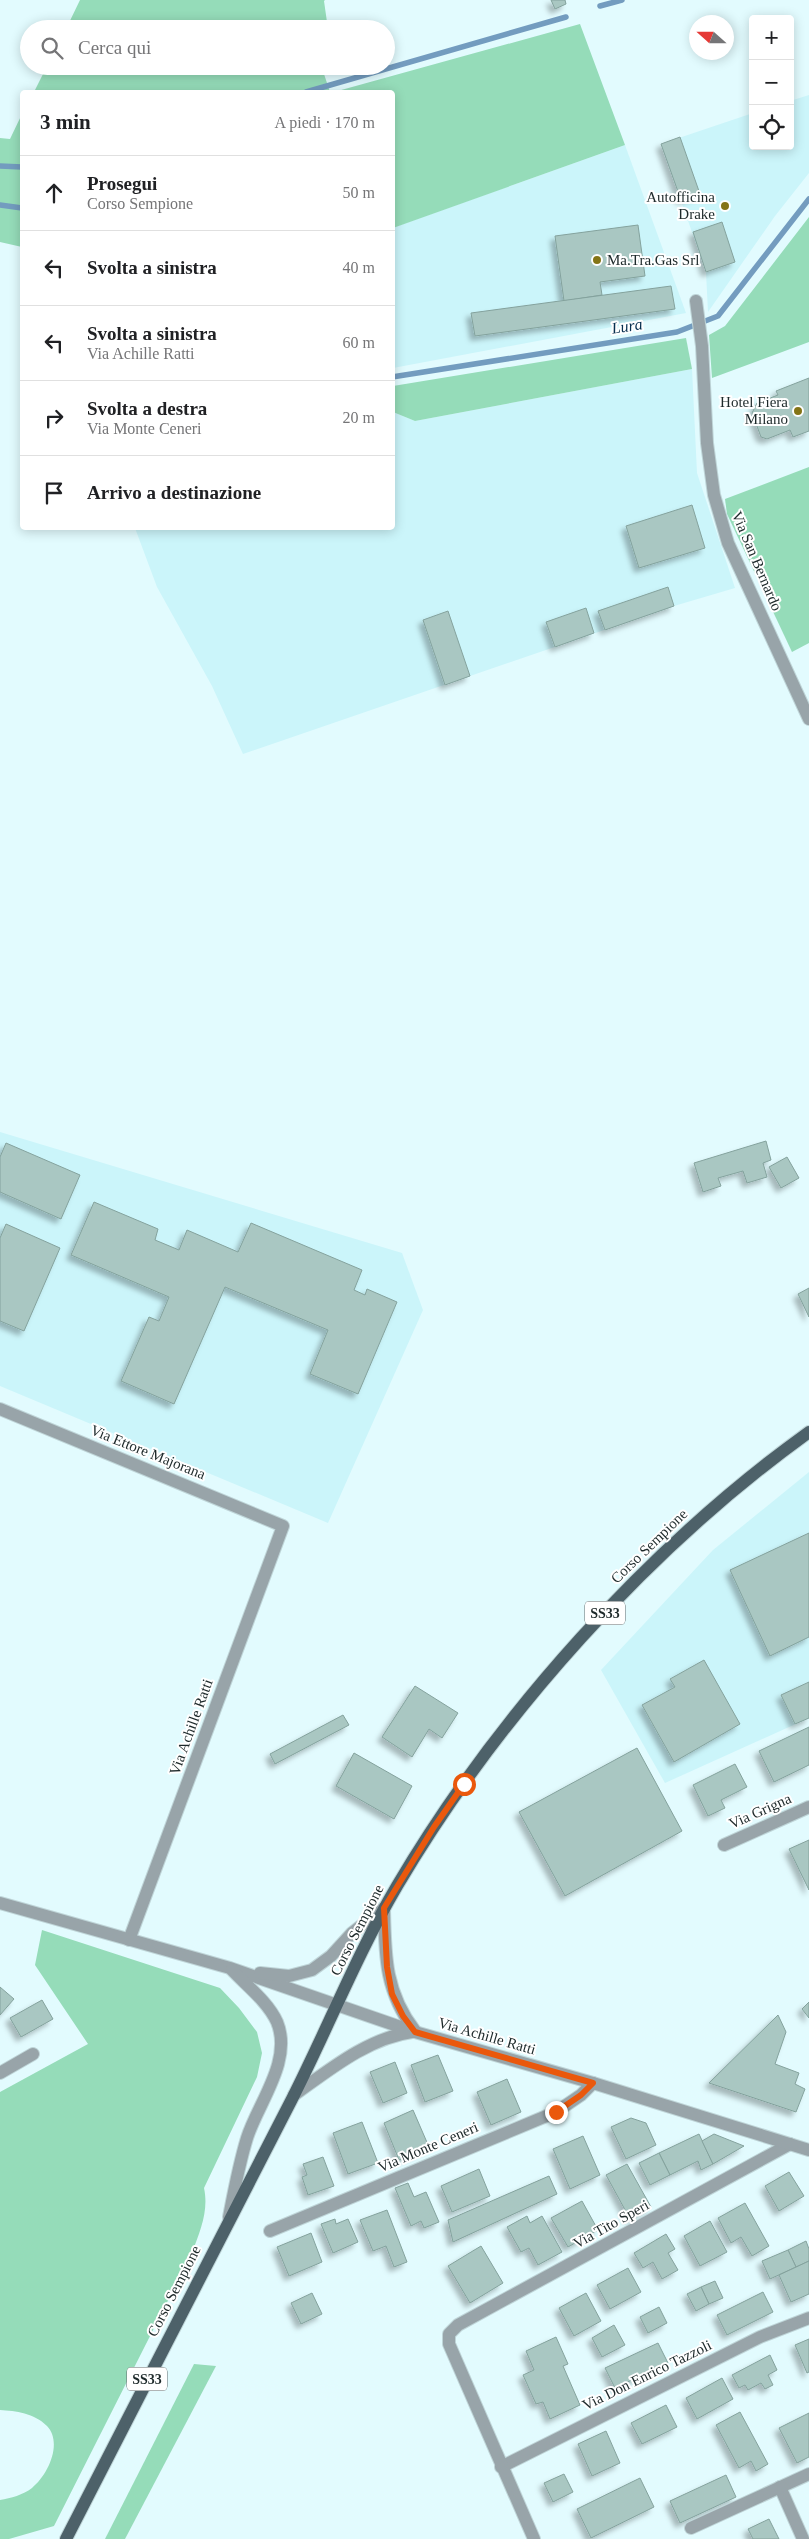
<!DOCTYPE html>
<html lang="it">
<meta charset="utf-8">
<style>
:root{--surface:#fff;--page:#f2f2f2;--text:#202124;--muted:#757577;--line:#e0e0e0}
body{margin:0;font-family:"Times New Roman",serif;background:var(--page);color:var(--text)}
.controls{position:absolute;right:15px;top:15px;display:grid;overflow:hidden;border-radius:5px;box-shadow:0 2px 12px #0003}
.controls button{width:45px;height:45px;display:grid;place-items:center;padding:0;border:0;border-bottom:1px solid var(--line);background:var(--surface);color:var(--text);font:25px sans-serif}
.compass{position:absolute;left:689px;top:15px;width:45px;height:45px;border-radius:50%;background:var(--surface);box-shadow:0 2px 12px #0003;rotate:291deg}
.stop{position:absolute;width:15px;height:15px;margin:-11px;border:4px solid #ea580c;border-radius:50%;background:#fff}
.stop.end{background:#ea580c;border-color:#fff;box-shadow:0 1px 5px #0008}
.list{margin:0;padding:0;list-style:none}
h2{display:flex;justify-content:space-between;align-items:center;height:65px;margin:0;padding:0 20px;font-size:21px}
h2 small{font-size:16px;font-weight:400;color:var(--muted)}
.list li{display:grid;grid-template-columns:32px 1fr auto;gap:15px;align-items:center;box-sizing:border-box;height:75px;padding:0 20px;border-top:1px solid var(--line)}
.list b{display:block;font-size:19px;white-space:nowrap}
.list p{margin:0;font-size:16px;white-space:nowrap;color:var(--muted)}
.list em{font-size:16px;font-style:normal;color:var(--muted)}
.icon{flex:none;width:28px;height:28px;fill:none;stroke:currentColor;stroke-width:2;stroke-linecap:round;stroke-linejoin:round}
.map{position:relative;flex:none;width:809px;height:2539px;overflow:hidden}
.search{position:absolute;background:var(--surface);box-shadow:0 2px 12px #0003;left:20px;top:20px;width:375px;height:55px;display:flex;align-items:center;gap:12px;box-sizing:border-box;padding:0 18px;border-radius:28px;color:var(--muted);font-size:19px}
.panel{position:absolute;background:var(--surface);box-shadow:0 2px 12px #0003;left:20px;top:90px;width:375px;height:440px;border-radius:5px}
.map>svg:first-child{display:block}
.built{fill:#cbf5fa}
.green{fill:#95dcb9}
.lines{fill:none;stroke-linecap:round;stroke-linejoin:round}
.stream{stroke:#739cbf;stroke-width:5.5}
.building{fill:#a9c7c2;stroke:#84a29d;filter:url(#shadow)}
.minor-casing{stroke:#bfd5d8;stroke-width:14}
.tertiary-casing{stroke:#bfd5d8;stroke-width:14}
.primary-casing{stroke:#bfd5d8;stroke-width:14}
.minor{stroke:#98a4a9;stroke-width:12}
.tertiary{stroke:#98a4a9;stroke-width:12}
.primary{stroke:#4d6169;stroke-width:12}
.route{stroke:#ea580c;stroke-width:6}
.poi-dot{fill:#847416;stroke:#fff;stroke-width:2}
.labels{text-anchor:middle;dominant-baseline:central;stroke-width:4;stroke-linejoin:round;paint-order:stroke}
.shield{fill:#fff;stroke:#61696a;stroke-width:1}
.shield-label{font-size:14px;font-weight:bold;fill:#1d292a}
.poi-label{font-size:15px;fill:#1d292a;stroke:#fff;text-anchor:end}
.street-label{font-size:15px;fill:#1d292a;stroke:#fff}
.water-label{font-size:16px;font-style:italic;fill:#072f4f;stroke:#fff}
</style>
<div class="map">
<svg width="809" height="2539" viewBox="0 0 809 2539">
<defs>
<filter id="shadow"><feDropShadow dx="-4.5" dy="4.5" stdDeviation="2.5" flood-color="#0004"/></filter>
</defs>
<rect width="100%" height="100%" fill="#e2fbfe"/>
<!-- built -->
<g class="built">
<polygon points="809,95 809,173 775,216 708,312 706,272 661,144 753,113 753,146 790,146 790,101"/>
<polygon points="625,145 686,313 393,368 392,228"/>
<polygon points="692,369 697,473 735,588 674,606 243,754 212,686 157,587 135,528 392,528 393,412 415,421"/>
<polygon points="0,1132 402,1253 423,1310 328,1523 0,1386"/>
<polygon points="809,1472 809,1718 665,1783 601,1670 713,1550"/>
</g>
<!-- green -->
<g class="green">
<polygon points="80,0 325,0 324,1 328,29 66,29"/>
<polygon points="580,24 625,145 393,228 392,92 334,92"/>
<polygon points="47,66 334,66 334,71 324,74 330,92 34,92"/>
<polygon points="22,114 22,247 0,242 0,138 10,139"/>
<polygon points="809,217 809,342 712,378 709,335 725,326"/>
<polygon points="686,338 692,369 415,421 393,412 393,386"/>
<polygon points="809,467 809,643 792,652 727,514 725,499"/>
<path d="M42,1930l178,58 19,20 18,24 5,21 -5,24 -53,111c5,23 -4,43 -12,65l-138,273 -45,13h-9v-39c11,-2 23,-5 32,-12 16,-13 31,-45 15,-62 -13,-13 -31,-15 -47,-16v-318l88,-48 -53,-79z"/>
<polygon points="194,2364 216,2366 125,2539 105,2539"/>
</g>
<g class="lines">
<!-- stream -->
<g class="stream">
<polyline points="600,6 622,0"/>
<polyline points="306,92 566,17"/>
<polyline points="0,166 22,167"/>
<polyline points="0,205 22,208"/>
<polyline points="392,377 677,332 718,316 809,199"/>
</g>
</g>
<!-- building -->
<g class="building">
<polygon points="551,0 565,0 566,4 555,9"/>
<polygon points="680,137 700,194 681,200 661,144"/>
<polygon points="722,222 735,262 706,272 693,232"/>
<polygon points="638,225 645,276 600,282 602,295 564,301 555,236"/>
<polygon points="671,286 675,309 475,336 471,313"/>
<polygon points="809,378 809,431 793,437 790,430 767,439 761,437 752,413 757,403 778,395 776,391"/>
<polygon points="692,505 705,548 639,568 626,526"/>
<polygon points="668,587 674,606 605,630 598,611"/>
<polygon points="586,608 594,633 555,647 546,622"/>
<polygon points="448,611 470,676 445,685 423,620"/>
<polygon points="766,1141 771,1160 763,1163 767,1177 747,1183 743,1171 718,1178 721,1186 703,1192 694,1163"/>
<polygon points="6,1143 80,1175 61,1219 0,1192 0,1157"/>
<polygon points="787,1157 799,1178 781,1188 769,1167"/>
<polygon points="94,1202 158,1229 155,1240 179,1250 187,1230 238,1252 251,1223 362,1270 354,1290 365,1295 367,1289 397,1302 358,1394 310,1374 328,1330 225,1287 174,1404 121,1381 149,1317 159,1321 169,1297 71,1255"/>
<polygon points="6,1224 60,1248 24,1331 0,1321 0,1238"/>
<polygon points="809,1288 809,1317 798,1294"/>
<polygon points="809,1533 809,1637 770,1656 730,1570"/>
<polygon points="704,1660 740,1724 674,1762 642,1705 675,1687 670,1679"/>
<polygon points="809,1682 809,1718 795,1724 781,1695"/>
<polygon points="415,1686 458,1713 442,1738 429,1729 412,1757 382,1737"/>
<polygon points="343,1715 349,1725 275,1764 270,1754"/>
<polygon points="809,1727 809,1765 774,1782 759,1751"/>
<polygon points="637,1748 682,1831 565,1896 519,1812"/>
<polygon points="354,1753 412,1786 394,1819 336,1786"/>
<polygon points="735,1764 747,1787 721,1800 725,1808 708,1816 693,1785"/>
<polygon points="809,1840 809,1890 789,1849"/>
<polygon points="0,1987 14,1999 0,2015"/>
<polygon points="42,2000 53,2019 21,2037 10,2018"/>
<polygon points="809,2002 809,2018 802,2009"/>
<polygon points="778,2015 786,2032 775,2064 799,2073 795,2084 805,2089 796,2112 709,2083"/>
<polygon points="438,2055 453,2091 425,2102 411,2065"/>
<polygon points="395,2062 407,2093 383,2103 370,2072"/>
<polygon points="507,2079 521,2112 491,2125 477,2092"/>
<polygon points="413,2110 429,2147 399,2160 384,2123"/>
<polygon points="631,2118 646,2123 656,2145 626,2159 611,2127"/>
<polygon points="362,2122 378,2163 348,2174 333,2133"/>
<polygon points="699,2134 713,2164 701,2170 698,2161 670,2175 659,2153"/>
<polygon points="714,2134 744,2146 713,2164 702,2141"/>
<polygon points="583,2136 600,2175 570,2189 553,2149"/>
<polygon points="659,2153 670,2175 650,2185 639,2163"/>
<polygon points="323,2157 334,2186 308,2195 302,2177 307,2175 303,2164"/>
<polygon points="627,2164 651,2207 630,2219 606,2175"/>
<polygon points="479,2169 490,2196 452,2212 441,2186"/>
<polygon points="789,2172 804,2196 779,2211 765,2186"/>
<polygon points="549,2176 557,2194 453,2242 448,2220"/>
<polygon points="408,2183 414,2197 426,2192 439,2222 424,2228 421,2221 411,2226 395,2188"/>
<polygon points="582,2201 598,2230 568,2247 551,2218"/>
<polygon points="745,2203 769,2246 752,2256 741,2237 731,2243 718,2218"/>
<polygon points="387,2210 407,2262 394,2267 386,2246 373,2251 360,2220"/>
<polygon points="527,2216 530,2223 542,2216 562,2252 538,2265 529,2248 521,2252 507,2227"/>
<polygon points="335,2219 336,2224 348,2219 358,2242 333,2253 321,2224"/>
<polygon points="710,2221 727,2252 700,2266 684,2236"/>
<polygon points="311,2233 322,2262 289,2276 277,2247"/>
<polygon points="666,2234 675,2249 668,2253 678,2270 662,2279 653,2262 643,2268 634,2253"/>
<polygon points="806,2241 809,2249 809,2261 796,2267 788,2250"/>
<polygon points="481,2246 503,2283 470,2303 448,2266"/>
<polygon points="788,2250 796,2267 770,2279 762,2261"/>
<polygon points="809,2261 809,2294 791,2302 779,2275"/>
<polygon points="628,2268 641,2292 610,2309 597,2285"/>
<polygon points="715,2281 723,2298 709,2304 701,2287"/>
<polygon points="701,2287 709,2304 696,2311 687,2294"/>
<polygon points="763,2292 773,2312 727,2335 717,2315"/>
<polygon points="312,2293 322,2314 301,2324 291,2303"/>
<polygon points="586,2293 601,2321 574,2336 559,2308"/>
<polygon points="659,2307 667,2323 648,2333 640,2317"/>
<polygon points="614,2325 625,2345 602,2357 592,2338"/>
<polygon points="556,2337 568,2364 563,2366 580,2405 550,2419 543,2402 536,2404 523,2375 534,2370 526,2351"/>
<polygon points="809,2339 809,2372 807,2373 795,2345"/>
<polygon points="658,2343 668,2363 615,2388 605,2368"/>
<polygon points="770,2355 777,2370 768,2375 773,2385 765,2389 761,2383 748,2390 745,2385 739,2388 732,2375"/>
<polygon points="722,2378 733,2399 697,2419 686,2398"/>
<polygon points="666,2405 677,2427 642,2444 631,2423"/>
<polygon points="740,2412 768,2464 756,2471 751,2461 739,2468 716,2425"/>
<polygon points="809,2413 809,2457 797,2463 779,2428"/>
<polygon points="606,2431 620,2463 592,2476 578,2444"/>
<polygon points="564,2474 573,2492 553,2502 544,2483"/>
<polygon points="726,2475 736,2497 680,2523 670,2501"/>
<polygon points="640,2478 654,2507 591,2538 577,2509"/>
<polygon points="769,2519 779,2539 753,2539 748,2529"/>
</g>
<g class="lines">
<!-- minor casing -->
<g class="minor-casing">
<g id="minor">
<polyline points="696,301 702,346 707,443 714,495 728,543 809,719"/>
<polyline points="0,1409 283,1526 129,1940"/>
<polyline points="724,1845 809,1807"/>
<polyline points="0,2073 33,2054"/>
<polyline points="270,2231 556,2112 581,2095 593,2083"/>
<polyline points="501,2467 760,2337 809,2318"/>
<polyline points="780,2487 803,2539"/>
<polyline points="691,2528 809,2474"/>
<polyline points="534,2539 449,2344 449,2334 458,2325 790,2144"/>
</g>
</g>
<!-- tertiary casing -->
<g class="tertiary-casing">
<g id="tertiary">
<polyline points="0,1903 230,1968 415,2032 593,2083 809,2150"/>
<path d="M384,1908c1,48 1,84 31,123"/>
<polyline points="260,1973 289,1976 312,1970 331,1956 352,1933 384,1908"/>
<path d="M294,2095c35,-25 74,-57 118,-63"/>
<path d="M229,2217c5,-26 10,-53 18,-79 11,-35 46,-77 30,-116 -9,-20 -30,-36 -45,-52"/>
</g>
</g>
<!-- primary casing -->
<g class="primary-casing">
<path id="primary" d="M66,2539c75,-147 150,-294 226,-440 36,-71 65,-145 105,-213 101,-171 251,-338 412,-454"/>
</g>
<!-- minor -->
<use href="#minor" class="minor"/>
<!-- tertiary -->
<use href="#tertiary" class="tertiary"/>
<!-- primary -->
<use href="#primary" class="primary"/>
</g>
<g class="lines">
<!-- route -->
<polyline class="route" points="464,1784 434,1827 384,1908 387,1967 392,1994 403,2016 415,2032 593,2083 581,2095 556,2112"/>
</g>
<!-- markers -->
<g class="poi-dot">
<circle cx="725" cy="206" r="5"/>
<circle cx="597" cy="260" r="5"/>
<circle cx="798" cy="411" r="5"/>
</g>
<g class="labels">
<!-- shield labels -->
<g class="shield">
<rect x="585" y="1601.5" width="40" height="23" rx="4"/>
<rect x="127" y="2367.5" width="40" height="23" rx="4"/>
</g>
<g class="shield-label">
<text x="605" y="1613">SS33</text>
<text x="147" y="2379">SS33</text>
</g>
<!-- poi labels -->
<g class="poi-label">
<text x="715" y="197">Autofficina<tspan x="715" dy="17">Drake</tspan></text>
<text x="607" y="260" text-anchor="start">Ma.Tra.Gas Srl</text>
<text x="788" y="402">Hotel Fiera<tspan x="788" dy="17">Milano</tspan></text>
</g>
<!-- street labels -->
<g class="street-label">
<text transform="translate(757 561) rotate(67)">Via San Bernardo</text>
<text transform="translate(148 1452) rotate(22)">Via Ettore Majorana</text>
<text transform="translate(649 1546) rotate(-44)">Corso Sempione</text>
<text transform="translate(191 1727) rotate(-70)">Via Achille Ratti</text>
<text transform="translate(760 1811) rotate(-24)">Via Grigna</text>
<text transform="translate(357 1930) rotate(-63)">Corso Sempione</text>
<text transform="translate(487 2036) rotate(16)">Via Achille Ratti</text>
<text transform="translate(428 2147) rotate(-23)">Via Monte Ceneri</text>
<text transform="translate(611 2224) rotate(-29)">Via Tito Speri</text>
<text transform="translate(174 2291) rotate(-63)">Corso Sempione</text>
<text transform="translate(647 2375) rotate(-26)">Via Don Enrico Tazzoli</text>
</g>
<!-- water labels -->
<g class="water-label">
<text transform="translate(627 326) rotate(-9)">Lura</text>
</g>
</g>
</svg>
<div class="controls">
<button>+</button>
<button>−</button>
<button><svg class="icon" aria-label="locate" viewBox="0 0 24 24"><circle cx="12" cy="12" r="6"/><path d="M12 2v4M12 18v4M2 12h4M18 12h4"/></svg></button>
</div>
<svg class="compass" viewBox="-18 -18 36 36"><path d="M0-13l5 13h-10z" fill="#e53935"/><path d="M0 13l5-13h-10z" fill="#757577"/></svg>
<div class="stop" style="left:464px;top:1784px"></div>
<div class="stop end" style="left:556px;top:2112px"></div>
<div class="search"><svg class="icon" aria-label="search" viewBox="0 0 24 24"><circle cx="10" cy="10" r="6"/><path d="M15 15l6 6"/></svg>Cerca qui</div>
<section class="panel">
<h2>3 min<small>A piedi · 170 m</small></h2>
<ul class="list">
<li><svg class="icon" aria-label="ahead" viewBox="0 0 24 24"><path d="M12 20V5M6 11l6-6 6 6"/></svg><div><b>Prosegui</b><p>Corso Sempione</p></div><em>50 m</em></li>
<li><svg class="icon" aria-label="left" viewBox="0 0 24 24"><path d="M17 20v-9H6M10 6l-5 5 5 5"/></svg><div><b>Svolta a sinistra</b></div><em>40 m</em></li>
<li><svg class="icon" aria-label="left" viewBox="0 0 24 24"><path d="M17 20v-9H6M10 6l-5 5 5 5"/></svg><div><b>Svolta a sinistra</b><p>Via Achille Ratti</p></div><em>60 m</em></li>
<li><svg class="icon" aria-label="right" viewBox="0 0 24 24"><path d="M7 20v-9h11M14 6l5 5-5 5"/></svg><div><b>Svolta a destra</b><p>Via Monte Ceneri</p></div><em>20 m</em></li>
<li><svg class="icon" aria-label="arrive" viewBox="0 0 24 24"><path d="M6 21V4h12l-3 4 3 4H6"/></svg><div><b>Arrivo a destinazione</b></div></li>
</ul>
</section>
</div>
